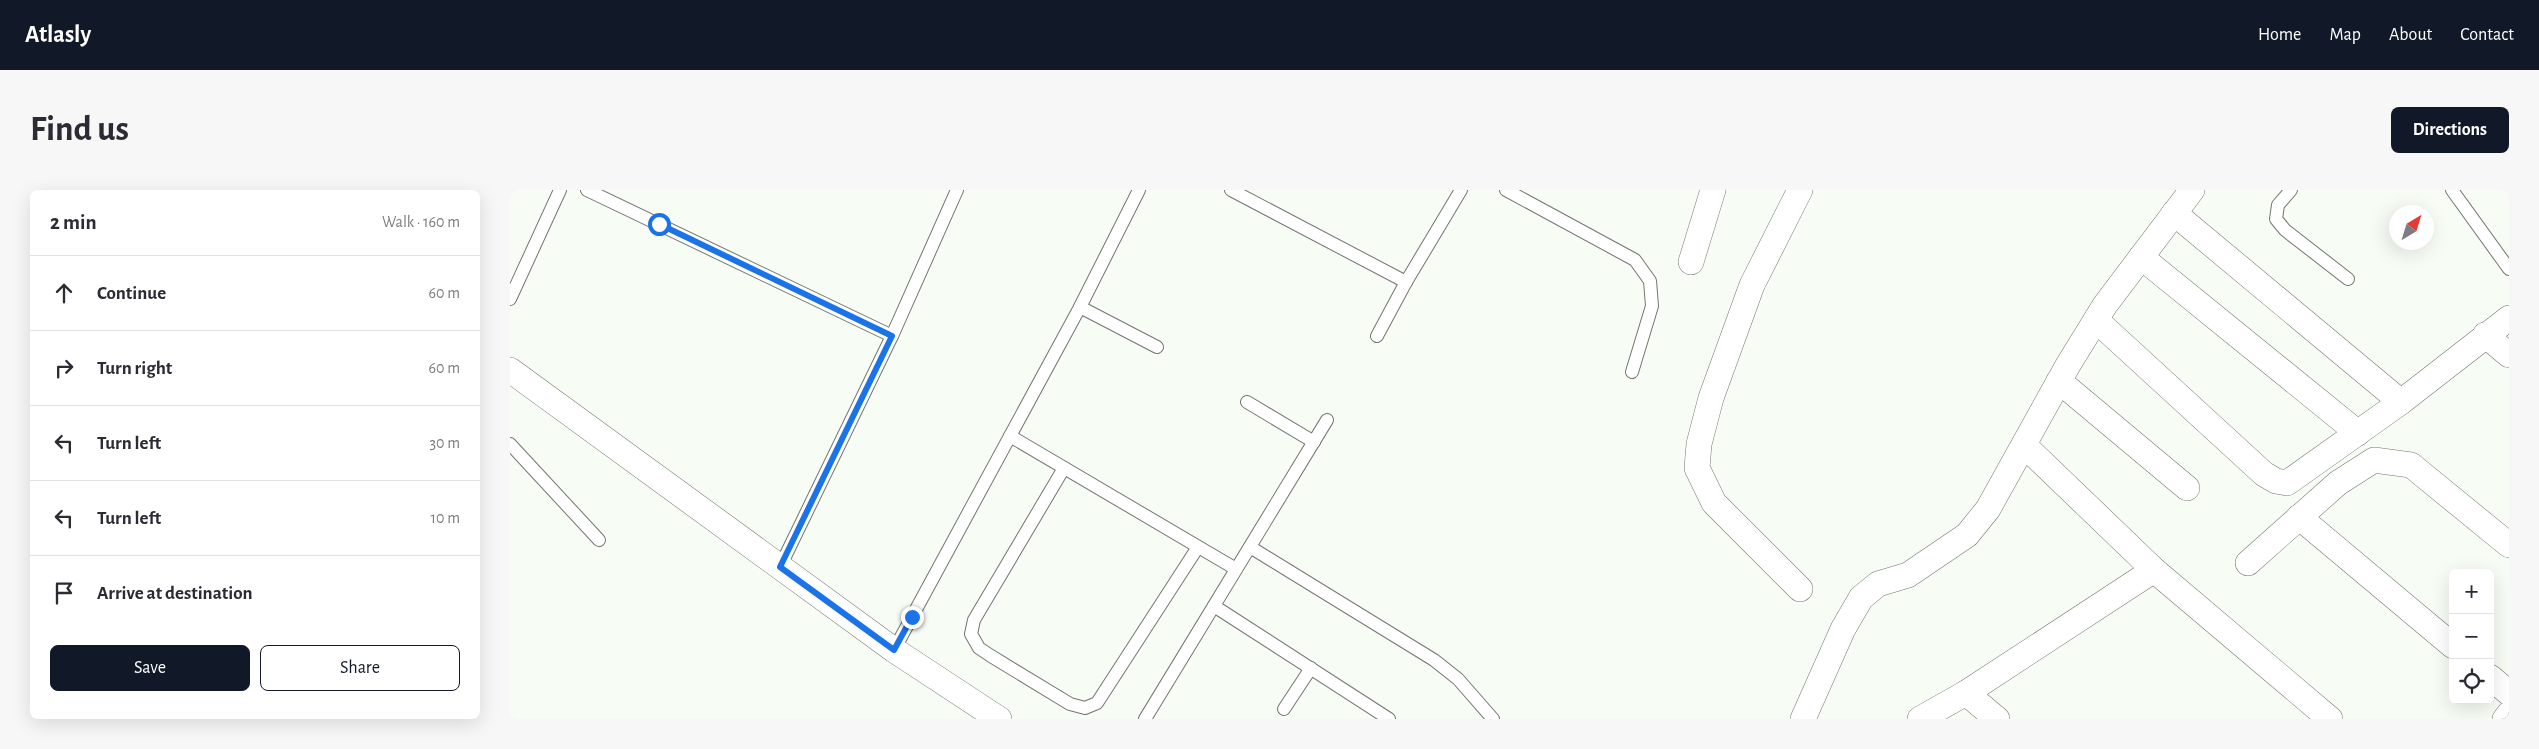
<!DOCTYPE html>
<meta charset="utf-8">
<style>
:root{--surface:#fff;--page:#f7f7f7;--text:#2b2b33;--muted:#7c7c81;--line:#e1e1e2;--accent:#111827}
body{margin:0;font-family:"Alegreya Sans",sans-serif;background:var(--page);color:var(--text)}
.controls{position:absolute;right:15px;bottom:15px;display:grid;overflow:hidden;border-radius:8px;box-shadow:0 5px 20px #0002}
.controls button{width:45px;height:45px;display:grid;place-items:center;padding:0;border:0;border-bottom:1px solid var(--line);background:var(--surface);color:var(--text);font:25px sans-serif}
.compass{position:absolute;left:1879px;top:15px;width:45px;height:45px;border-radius:50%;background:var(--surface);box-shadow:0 5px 20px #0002;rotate:38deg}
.stop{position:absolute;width:15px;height:15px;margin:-11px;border:4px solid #1a73e8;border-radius:50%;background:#fff}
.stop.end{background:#1a73e8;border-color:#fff;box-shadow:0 1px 5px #0008}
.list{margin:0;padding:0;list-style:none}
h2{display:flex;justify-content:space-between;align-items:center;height:65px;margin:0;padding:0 20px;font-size:21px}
h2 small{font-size:16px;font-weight:400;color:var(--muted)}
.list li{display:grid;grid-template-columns:32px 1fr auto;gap:15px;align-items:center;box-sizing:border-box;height:75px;padding:0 20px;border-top:1px solid var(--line)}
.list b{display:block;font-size:19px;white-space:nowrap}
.list em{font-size:16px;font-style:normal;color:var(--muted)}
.actions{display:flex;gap:10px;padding:15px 20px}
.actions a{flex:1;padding:11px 0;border:1px solid var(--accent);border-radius:8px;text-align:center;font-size:18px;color:var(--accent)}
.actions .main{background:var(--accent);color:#fff}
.icon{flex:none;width:28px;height:28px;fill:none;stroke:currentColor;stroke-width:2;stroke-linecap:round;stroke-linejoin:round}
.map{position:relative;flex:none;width:1999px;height:529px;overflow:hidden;border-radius:8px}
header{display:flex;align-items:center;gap:30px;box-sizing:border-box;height:70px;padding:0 25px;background:var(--accent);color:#fff}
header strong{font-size:24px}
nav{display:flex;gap:28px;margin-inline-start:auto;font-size:18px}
.intro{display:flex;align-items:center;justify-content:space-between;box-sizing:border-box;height:120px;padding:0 30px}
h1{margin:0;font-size:35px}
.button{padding:12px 22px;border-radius:8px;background:var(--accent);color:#fff;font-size:18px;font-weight:700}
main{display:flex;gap:30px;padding:0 30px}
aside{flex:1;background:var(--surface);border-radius:8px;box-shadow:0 5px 20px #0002}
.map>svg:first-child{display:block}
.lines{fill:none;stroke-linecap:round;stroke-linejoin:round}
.lane-casing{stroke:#737670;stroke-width:14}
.street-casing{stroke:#737670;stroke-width:26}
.lane{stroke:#fff;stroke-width:12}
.street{stroke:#fff;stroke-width:25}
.route{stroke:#1a73e8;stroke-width:6}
</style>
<header>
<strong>Atlasly</strong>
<nav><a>Home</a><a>Map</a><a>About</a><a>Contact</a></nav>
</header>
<div class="intro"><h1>Find us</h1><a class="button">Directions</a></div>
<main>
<aside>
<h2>2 min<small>Walk · 160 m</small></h2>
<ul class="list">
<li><svg class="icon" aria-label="ahead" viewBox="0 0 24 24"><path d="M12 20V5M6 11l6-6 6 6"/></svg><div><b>Continue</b></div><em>60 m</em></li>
<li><svg class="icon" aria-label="right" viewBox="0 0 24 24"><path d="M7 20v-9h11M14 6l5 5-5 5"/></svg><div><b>Turn right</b></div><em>60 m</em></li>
<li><svg class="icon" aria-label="left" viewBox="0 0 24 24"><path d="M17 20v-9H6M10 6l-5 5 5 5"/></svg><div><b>Turn left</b></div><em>30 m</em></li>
<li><svg class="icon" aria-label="left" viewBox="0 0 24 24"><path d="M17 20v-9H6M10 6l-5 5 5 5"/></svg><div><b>Turn left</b></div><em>10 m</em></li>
<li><svg class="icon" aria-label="arrive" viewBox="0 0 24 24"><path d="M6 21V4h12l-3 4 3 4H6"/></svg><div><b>Arrive at destination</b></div></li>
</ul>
<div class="actions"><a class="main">Save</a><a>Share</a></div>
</aside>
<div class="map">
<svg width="1999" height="529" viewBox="0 0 1999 529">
<rect width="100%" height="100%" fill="#f7fcf5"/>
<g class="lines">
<!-- lane casing -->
<g class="lane-casing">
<g id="lane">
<polyline points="77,0 382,146"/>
<polyline points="721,0 896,92"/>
<polyline points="996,0 1125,70 1140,91 1142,116 1122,182"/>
<polyline points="1781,0 1768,15 1766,29 1775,40 1838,89"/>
<polyline points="1942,0 1999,79"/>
<polyline points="0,109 50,0"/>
<polyline points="570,117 647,157"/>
<polyline points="867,146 896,92 951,0"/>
<polyline points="737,212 804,252"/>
<polyline points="500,246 726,379"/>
<polyline points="0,254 89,350"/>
<polyline points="554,278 464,430 461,444 469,458 481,466 560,514 575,518 587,513 688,357"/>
<polyline points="740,357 924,470 948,489 983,529"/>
<polyline points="270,377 382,146 447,0"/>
<polyline points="704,416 879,529"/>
<polyline points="384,460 570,117 629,0"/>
<polyline points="774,519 801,478"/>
<polyline points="635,529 817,230"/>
</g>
</g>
<!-- street casing -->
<g class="street-casing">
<g id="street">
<polyline points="1664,23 1891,212"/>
<polyline points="1631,67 1848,243"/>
<polyline points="1181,72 1203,0"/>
<polyline points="1586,130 1754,284 1766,291 1777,293 1891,212 1999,128"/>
<polyline points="1975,145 1999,165"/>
<polyline points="0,180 384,460 489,529"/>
<polyline points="1549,191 1677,298"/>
<polyline points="1514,255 1644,380 1820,529"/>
<polyline points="1789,327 1943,456"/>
<polyline points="1738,373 1828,293 1864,270 1901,275 1999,355"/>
<polyline points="1290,399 1204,313 1187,278 1189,254 1201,208 1242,95 1290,0"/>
<polyline points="1980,487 1999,503"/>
<polyline points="1456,503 1487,529"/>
<polyline points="1293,529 1333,439 1351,408 1368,394 1398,385 1457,345 1478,319 1558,175 1595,115 1682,0"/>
<polyline points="1410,529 1456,503 1644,380"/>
<polyline points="1995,529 1999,524"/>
</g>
</g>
<!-- lane -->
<use href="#lane" class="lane"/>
<!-- street -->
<use href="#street" class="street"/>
</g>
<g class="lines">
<!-- route -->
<polyline class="route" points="149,34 382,146 270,377 384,460 402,427"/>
</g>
</svg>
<div class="controls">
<button>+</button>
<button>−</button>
<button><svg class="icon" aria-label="locate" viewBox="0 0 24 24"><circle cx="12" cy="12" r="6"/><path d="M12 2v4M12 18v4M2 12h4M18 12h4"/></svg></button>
</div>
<svg class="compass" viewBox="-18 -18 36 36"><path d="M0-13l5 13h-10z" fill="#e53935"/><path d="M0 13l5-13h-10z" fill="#7c7c81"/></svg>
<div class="stop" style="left:149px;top:34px"></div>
<div class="stop end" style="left:402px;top:427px"></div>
</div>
</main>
